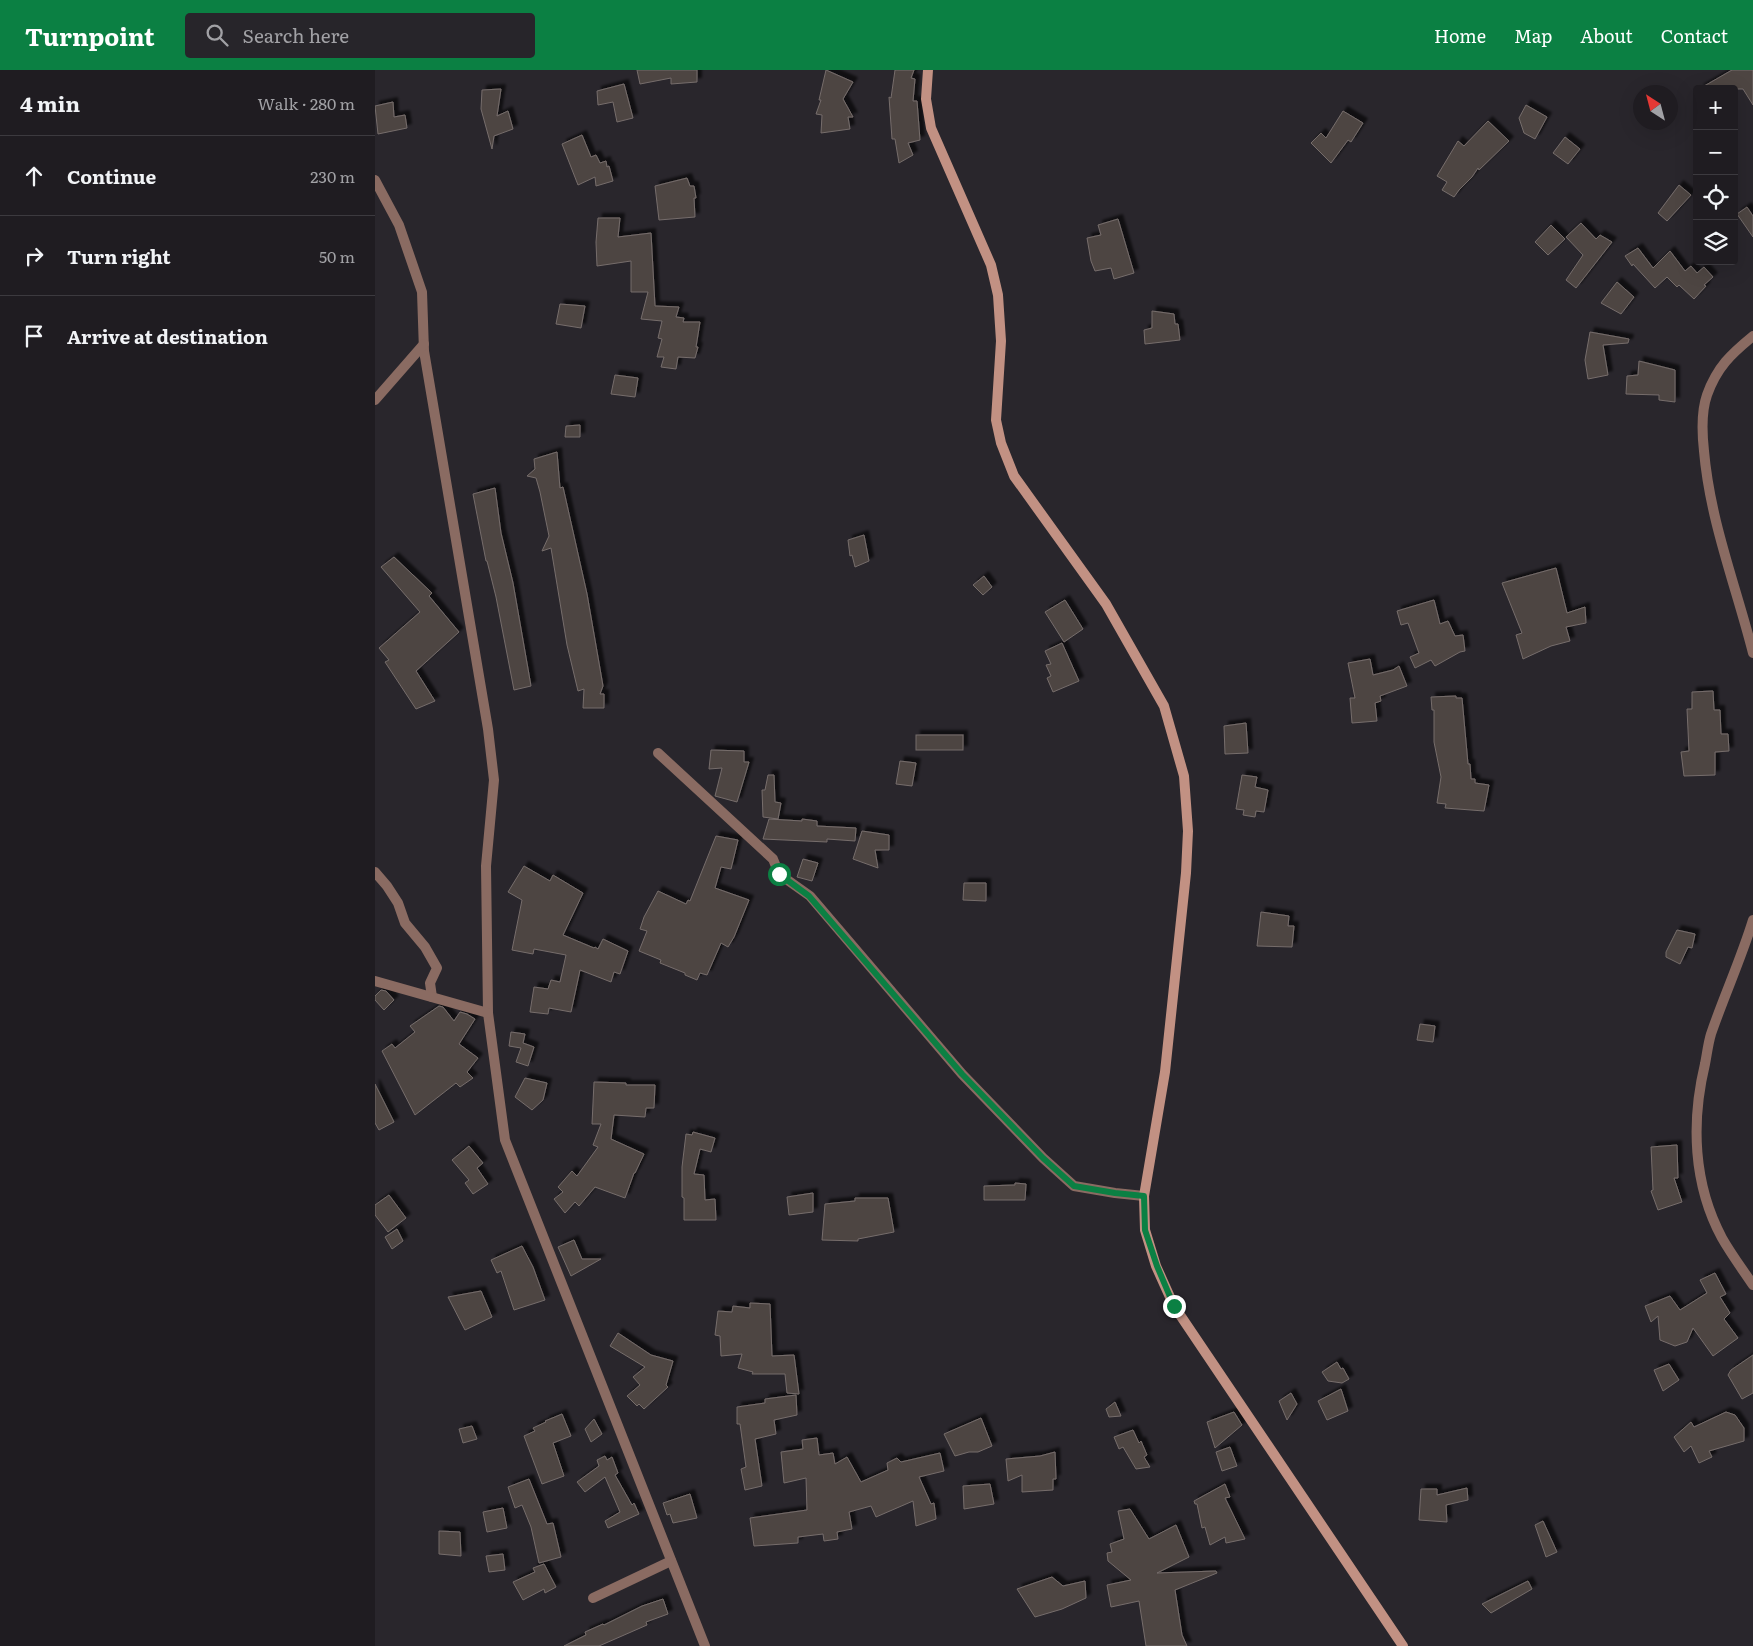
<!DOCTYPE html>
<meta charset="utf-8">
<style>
:root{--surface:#1f1c21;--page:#27252a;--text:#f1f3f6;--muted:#a1a1a5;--line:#3c3a3f;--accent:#0b8043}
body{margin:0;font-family:Literata,serif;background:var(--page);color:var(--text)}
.controls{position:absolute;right:15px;top:15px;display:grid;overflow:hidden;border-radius:5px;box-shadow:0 5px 20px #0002}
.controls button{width:45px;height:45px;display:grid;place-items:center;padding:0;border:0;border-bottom:1px solid var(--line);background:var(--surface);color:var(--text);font:25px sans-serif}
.compass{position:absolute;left:1258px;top:15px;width:45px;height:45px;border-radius:50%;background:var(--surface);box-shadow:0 5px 20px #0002;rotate:324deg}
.stop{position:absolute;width:15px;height:15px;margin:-11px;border:4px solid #0b8043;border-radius:50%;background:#fff}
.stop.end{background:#0b8043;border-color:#fff;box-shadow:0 1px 5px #0008}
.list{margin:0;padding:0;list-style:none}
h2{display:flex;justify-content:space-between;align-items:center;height:65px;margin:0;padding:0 20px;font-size:21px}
h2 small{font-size:16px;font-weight:400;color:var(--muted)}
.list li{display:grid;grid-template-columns:32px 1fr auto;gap:15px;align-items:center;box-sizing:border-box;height:80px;padding:0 20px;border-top:1px solid var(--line)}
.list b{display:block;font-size:19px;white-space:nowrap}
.list em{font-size:16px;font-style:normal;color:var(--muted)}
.icon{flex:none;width:28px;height:28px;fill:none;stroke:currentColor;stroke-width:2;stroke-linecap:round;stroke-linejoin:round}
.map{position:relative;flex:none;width:1378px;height:1576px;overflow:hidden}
header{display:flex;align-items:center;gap:30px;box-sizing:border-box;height:70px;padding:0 25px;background:var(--accent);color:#fff}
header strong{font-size:24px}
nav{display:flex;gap:28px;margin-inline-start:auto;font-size:18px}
.search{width:350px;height:45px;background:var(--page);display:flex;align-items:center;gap:12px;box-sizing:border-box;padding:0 18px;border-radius:5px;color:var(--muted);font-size:19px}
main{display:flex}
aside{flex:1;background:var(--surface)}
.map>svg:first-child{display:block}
.building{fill:#4d4543;stroke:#766d6b;filter:url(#shadow)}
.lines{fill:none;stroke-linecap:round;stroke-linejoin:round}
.street{stroke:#8a6b62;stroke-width:10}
.secondary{stroke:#c29183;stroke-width:10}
.route{stroke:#0b8043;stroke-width:6}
</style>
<header>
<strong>Turnpoint</strong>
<div class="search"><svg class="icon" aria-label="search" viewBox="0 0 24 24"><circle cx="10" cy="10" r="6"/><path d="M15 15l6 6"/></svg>Search here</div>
<nav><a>Home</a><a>Map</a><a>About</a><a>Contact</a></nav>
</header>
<main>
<aside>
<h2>4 min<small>Walk · 280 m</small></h2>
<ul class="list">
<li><svg class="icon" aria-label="ahead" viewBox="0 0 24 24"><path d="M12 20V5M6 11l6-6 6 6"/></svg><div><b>Continue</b></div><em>230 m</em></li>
<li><svg class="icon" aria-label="right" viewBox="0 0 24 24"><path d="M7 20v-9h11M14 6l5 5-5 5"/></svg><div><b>Turn right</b></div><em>50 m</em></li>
<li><svg class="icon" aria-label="arrive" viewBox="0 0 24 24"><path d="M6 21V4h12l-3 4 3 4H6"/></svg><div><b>Arrive at destination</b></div></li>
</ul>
</aside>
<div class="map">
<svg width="1378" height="1576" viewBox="0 0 1378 1576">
<defs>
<filter id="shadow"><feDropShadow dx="4.5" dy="-4.5" stdDeviation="1" flood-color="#0009"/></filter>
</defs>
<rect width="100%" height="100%" fill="#29262c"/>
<!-- building -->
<g class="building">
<polygon points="262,0 322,0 322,12 296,14 296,8 265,14"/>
<polygon points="451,0 478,12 468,29 478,47 473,47 475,59 446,63 447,45 441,44 446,30 444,30"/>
<polygon points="520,0 539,0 536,8 540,9 538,31 542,31 545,70 533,73 538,85 524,93 520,69 517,69 514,27 516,28"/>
<polygon points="1357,0 1378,0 1378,35 1368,19 1324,19"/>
<polygon points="249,14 258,48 242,52 238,32 223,35 222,21"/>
<polygon points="126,19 122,46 133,41 138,59 119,66 117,79 106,39 107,20"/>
<polygon points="18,32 19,47 30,45 32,58 3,64 0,36"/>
<polygon points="1151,35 1172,47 1160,69 1149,63 1144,48"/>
<polygon points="968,41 988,53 976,72 973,70 956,93 936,73 946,63 951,68"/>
<polygon points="1113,51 1134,71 1104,100 1103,98 1097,107 1084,120 1079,127 1067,120 1072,112 1062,106 1083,71 1089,76"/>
<polygon points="207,65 216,87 221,85 225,93 231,91 232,97 234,96 238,111 221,116 220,107 203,115 187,74"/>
<polygon points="1190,67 1205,79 1193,94 1178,83"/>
<polygon points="312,108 315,116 319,116 321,128 319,128 320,147 284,150 280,116"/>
<polygon points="1304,115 1316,125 1292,151 1283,143"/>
<polygon points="1372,137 1378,146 1378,167 1362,144"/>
<polygon points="223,148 245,148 243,167 276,163 280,236 304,237 301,247 309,248 308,252 325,252 321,277 323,277 320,288 303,287 301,299 286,297 289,287 282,287 287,269 283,268 287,251 266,249 273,222 256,222 256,191 222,196 221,172"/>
<polygon points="743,149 759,203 739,209 736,198 720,201 716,191 712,168 726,165 723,155"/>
<polygon points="1206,153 1221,169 1225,165 1237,172 1201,218 1191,210 1208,185 1191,167"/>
<polygon points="1176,155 1190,169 1173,185 1160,172"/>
<polygon points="1263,178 1278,198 1295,181 1310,201 1316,196 1322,203 1329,197 1338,207 1329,215 1331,216 1319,229 1304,215 1302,217 1292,207 1280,218 1258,194 1257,196 1250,186"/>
<polygon points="1242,212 1259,227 1246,244 1226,233"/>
<polygon points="185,234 210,236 206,258 181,254"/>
<polygon points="777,241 799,244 800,254 803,254 805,270 770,274 769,260 777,258"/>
<polygon points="1215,262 1254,269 1253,273 1228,275 1233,305 1213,309 1210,290"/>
<polygon points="1264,291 1300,300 1300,332 1284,330 1284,325 1251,324 1252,306 1263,305"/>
<polygon points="240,305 263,308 260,327 236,324"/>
<polygon points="205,355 205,367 190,367 191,356"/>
<polygon points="182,382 185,418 188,417 212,524 228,616 225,624 229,624 229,638 208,638 209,619 203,621 192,575 176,478 167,481 174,466 165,422 161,408 152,406 160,399 159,389"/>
<polygon points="120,418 126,463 138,513 156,616 139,620 121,527 112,491 111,491 98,424"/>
<polygon points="489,465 494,491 480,497 477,485 475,486 473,470"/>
<polygon points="19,487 57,523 54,526 84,562 41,601 60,631 41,639 10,592 14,590 4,578 45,542 6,497"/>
<polygon points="1181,498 1192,543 1210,537 1211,553 1191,557 1195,571 1176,576 1148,589 1141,565 1147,563 1127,513"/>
<polygon points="609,506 617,517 608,525 598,515"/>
<polygon points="690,530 708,559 689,572 670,542"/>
<polygon points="1059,530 1065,554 1073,551 1080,566 1088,565 1090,581 1085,582 1060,596 1056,590 1040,598 1035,587 1044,583 1033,553 1026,555 1022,541"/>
<polygon points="687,573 704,611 678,622 672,608 676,606 671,595 676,594 670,581"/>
<polygon points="995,589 998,605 1018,600 1024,596 1032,616 1005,626 1006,631 1000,633 1002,651 977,653 975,628 980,628 973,593"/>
<polygon points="1338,621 1339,640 1345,640 1346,664 1353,664 1354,681 1340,682 1340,705 1309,706 1306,682 1314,681 1312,639 1317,639 1317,622"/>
<polygon points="1081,626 1081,628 1087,628 1093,694 1095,694 1096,709 1100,709 1100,713 1114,715 1109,741 1070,738 1071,734 1062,733 1066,707 1059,672 1059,640 1057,640 1056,627"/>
<polygon points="871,653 873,683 850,684 849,656"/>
<rect x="541" y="665" width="47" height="15"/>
<polygon points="336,680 369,681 369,692 374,692 362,732 340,726 347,698 334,699"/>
<polygon points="525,691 541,693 537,716 521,714"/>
<polygon points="393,705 399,705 400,732 406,733 403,749 388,747 387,720 390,720"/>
<polygon points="867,705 882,707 880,717 893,720 889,742 881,741 880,747 868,745 869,740 861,739"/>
<polygon points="394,749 427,751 427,749 442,751 442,756 481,758 480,771 452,769 452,772 388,769"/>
<polygon points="487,761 514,765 514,780 500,780 503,798 478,789"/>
<polygon points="341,766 363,770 356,799 346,797 340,818 374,830 359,867 353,877 346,873 332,905 325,903 322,910 310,905 310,903 285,893 286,890 264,881 272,861 265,859 269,847 283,821 311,834 313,830 315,831"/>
<polygon points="428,789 443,793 437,811 422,807"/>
<polygon points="149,796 175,811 178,805 208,823 188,865 219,878 220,877 223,879 228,869 253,881 245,904 239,902 236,912 205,900 196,942 174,938 173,944 155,942 159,917 173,919 176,910 185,912 191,885 159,879 158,884 137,880 147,830 133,822"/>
<polygon points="589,813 611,813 611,831 588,830"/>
<polygon points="886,842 914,846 913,856 919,856 917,877 882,876"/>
<polygon points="1302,860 1320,864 1317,878 1313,877 1305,894 1291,887 1291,882"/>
<polygon points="6,920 11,921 19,930 9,940 0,930 0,926"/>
<polygon points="64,936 68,937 79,951 85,942 92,944 100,949 84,974 103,988 92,1002 98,1008 85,1017 81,1013 40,1045 7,981 17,974 20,978 40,962 35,956"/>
<polygon points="1045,954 1060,956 1058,972 1042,970"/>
<polygon points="136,962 150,964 148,973 159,977 153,996 141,992 146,978 134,976"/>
<polygon points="150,1008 172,1013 168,1030 157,1040 140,1027"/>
<polygon points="219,1012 251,1013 251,1015 280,1015 279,1038 271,1038 270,1047 239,1045 236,1069 269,1084 260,1103 259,1103 250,1128 220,1117 204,1136 200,1132 190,1143 179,1129 188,1122 183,1117 197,1101 202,1106 223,1077 218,1075 226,1054 217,1054"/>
<polygon points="0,1014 19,1052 4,1060 0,1053"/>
<polygon points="318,1062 340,1068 336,1082 325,1079 319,1104 329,1105 330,1130 340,1129 341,1150 309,1150 309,1128 307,1127 307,1097 311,1064 317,1065"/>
<polygon points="1302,1075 1303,1108 1299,1108 1307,1132 1283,1140 1276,1121 1278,1120 1276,1077"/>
<polygon points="94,1076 108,1093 102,1098 113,1114 98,1124 90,1113 94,1110 77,1090"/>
<polygon points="640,1113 651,1114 650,1130 609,1130 609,1116 640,1115"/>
<polygon points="438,1123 438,1142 414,1145 412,1127"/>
<polygon points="14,1125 31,1148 13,1162 0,1145 0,1135"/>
<polygon points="480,1128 513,1128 519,1162 483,1169 483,1171 447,1170 450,1134 480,1131"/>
<polygon points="22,1159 28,1171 17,1179 10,1167"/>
<polygon points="199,1170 207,1189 226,1189 196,1206 183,1177"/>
<polygon points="147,1176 158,1197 170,1230 139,1240 126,1201 122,1203 116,1190"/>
<polygon points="1340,1203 1351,1224 1345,1227 1355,1243 1349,1249 1363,1268 1338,1286 1318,1258 1312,1272 1300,1276 1285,1270 1283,1246 1276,1252 1270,1236 1295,1226 1305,1240 1332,1223 1325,1210"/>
<polygon points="106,1221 117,1247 90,1260 73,1227"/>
<polygon points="375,1233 395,1234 397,1286 419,1285 424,1324 412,1323 410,1304 377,1304 378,1302 363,1298 367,1284 346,1286 345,1266 340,1265 343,1241 357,1242 358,1236 375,1238"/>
<polygon points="243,1263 276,1285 298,1291 291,1315 293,1317 269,1339 264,1334 262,1336 252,1326 265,1315 258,1307 270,1297 235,1276"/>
<polygon points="1378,1285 1378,1323 1367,1329 1353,1305 1356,1300"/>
<polygon points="962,1292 966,1299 968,1298 974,1309 967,1313 953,1311 947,1302"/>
<polygon points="1294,1294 1304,1310 1288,1321 1279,1300"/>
<polygon points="966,1319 973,1341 952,1350 943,1331"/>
<polygon points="916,1323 922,1334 912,1350 904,1331"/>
<polygon points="421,1325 422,1345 399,1350 401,1364 380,1369 387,1416 370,1420 366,1399 371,1397 365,1354 362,1354 362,1337 390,1333 390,1329"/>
<polygon points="740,1332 746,1346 734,1347 731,1339"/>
<polygon points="859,1342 867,1355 840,1378 832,1352"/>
<polygon points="1351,1342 1360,1345 1369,1358 1369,1371 1334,1381 1337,1387 1324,1393 1316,1376 1309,1382 1299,1367 1316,1352 1319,1357"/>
<polygon points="187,1344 196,1366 178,1373 189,1406 167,1414 149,1366 160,1361 158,1358 171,1352 170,1351"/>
<polygon points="606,1348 617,1376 603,1382 594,1382 580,1386 569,1364"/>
<polygon points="219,1349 227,1364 216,1372 210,1359"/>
<polygon points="97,1356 102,1369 88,1373 84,1359"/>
<polygon points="758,1360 764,1373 766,1371 772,1385 769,1387 775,1397 761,1399 748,1377 744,1379 739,1367"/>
<polygon points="442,1368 444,1385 458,1383 460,1394 472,1387 486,1412 513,1400 512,1393 522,1388 526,1392 565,1383 569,1401 544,1407 556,1434 559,1433 561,1449 541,1456 538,1431 501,1447 496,1436 474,1442 477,1459 462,1462 463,1469 449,1471 448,1464 423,1467 423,1473 379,1476 375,1448 432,1440 431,1408 409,1413 406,1382 428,1379 427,1370"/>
<polygon points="855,1377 862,1396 847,1401 841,1382"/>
<polygon points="680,1382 681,1409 678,1409 678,1420 647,1422 647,1405 633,1411 631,1389 665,1386"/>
<polygon points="230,1386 232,1390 237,1387 243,1403 240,1405 257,1435 259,1433 264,1444 233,1458 230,1451 245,1442 230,1407 210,1422 202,1412 224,1396 222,1390"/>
<polygon points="154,1409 172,1454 178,1453 186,1487 164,1493 156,1457 147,1435 140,1438 133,1417"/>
<polygon points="615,1414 619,1434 589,1439 588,1416"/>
<polygon points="850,1414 855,1427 850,1428 870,1469 851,1473 850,1467 835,1475 830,1457 827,1458 822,1434 820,1434 819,1431"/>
<polygon points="1092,1418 1093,1430 1071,1435 1072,1452 1044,1450 1046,1419 1062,1419 1062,1425"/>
<polygon points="315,1424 322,1448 298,1453 295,1444 292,1445 288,1433"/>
<polygon points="128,1438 132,1458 112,1462 108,1442"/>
<polygon points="755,1439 774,1469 801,1455 814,1487 782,1503 841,1501 842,1503 800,1520 807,1565 812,1576 771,1576 764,1531 736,1537 732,1515 756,1510 733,1491 732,1483 737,1482 735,1474 749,1469 743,1441"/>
<polygon points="1168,1451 1182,1482 1171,1487 1160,1455"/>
<polygon points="64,1461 85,1462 86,1486 64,1484"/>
<polygon points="128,1484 130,1500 114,1502 111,1486"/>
<polygon points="169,1494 181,1517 170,1523 169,1519 148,1530 138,1512 160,1502 158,1498"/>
<polygon points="677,1507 688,1516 710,1511 711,1528 687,1539 660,1547 642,1519"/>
<polygon points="1153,1511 1157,1519 1116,1543 1107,1534"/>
<polygon points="288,1529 293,1544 271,1552 272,1555 224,1576 189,1576 211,1565 210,1562 228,1554 229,1555 267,1536"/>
</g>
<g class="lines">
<!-- street -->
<g class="street">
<polyline points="0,110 24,155 47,222 49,281 113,659 119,710 111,796 113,943 130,1070 330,1576"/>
<path d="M1378,266c-22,18 -36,31 -46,59 -6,17 -5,38 -3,56 6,70 32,135 49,202"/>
<polyline points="0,330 49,274"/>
<polyline points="283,683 398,789 404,804 435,826 587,1004 668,1088 699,1116 740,1123 769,1126"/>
<polyline points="0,802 12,816 23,833 30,853 50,877 62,898 55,913 57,927"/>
<path d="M1378,850c-12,39 -29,76 -42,114 -3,10 -4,20 -6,30 -14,58 -12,120 17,174 9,16 21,32 31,47"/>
<polyline points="0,911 113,943"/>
<polyline points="218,1528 296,1491"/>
</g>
<!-- secondary -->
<polyline class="secondary" points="553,0 551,29 556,58 616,195 623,225 626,271 621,350 626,373 639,406 731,534 789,636 809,706 813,761 811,803 790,1002 769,1126 770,1160 781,1196 799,1236 1028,1576"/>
</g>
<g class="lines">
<!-- route -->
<polyline class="route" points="404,804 434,826 587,1004 668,1088 699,1116 740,1123 769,1126 770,1160 782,1196 799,1236"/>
</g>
</svg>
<div class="controls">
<button>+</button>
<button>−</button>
<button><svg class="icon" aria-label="locate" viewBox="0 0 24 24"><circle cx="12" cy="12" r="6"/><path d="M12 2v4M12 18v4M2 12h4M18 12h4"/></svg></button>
<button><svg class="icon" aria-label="layers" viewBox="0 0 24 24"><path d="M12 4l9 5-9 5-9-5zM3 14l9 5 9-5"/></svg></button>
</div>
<svg class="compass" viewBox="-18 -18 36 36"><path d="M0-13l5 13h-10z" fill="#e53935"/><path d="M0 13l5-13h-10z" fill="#a1a1a5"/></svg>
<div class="stop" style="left:404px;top:804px"></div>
<div class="stop end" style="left:799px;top:1236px"></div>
</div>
</main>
